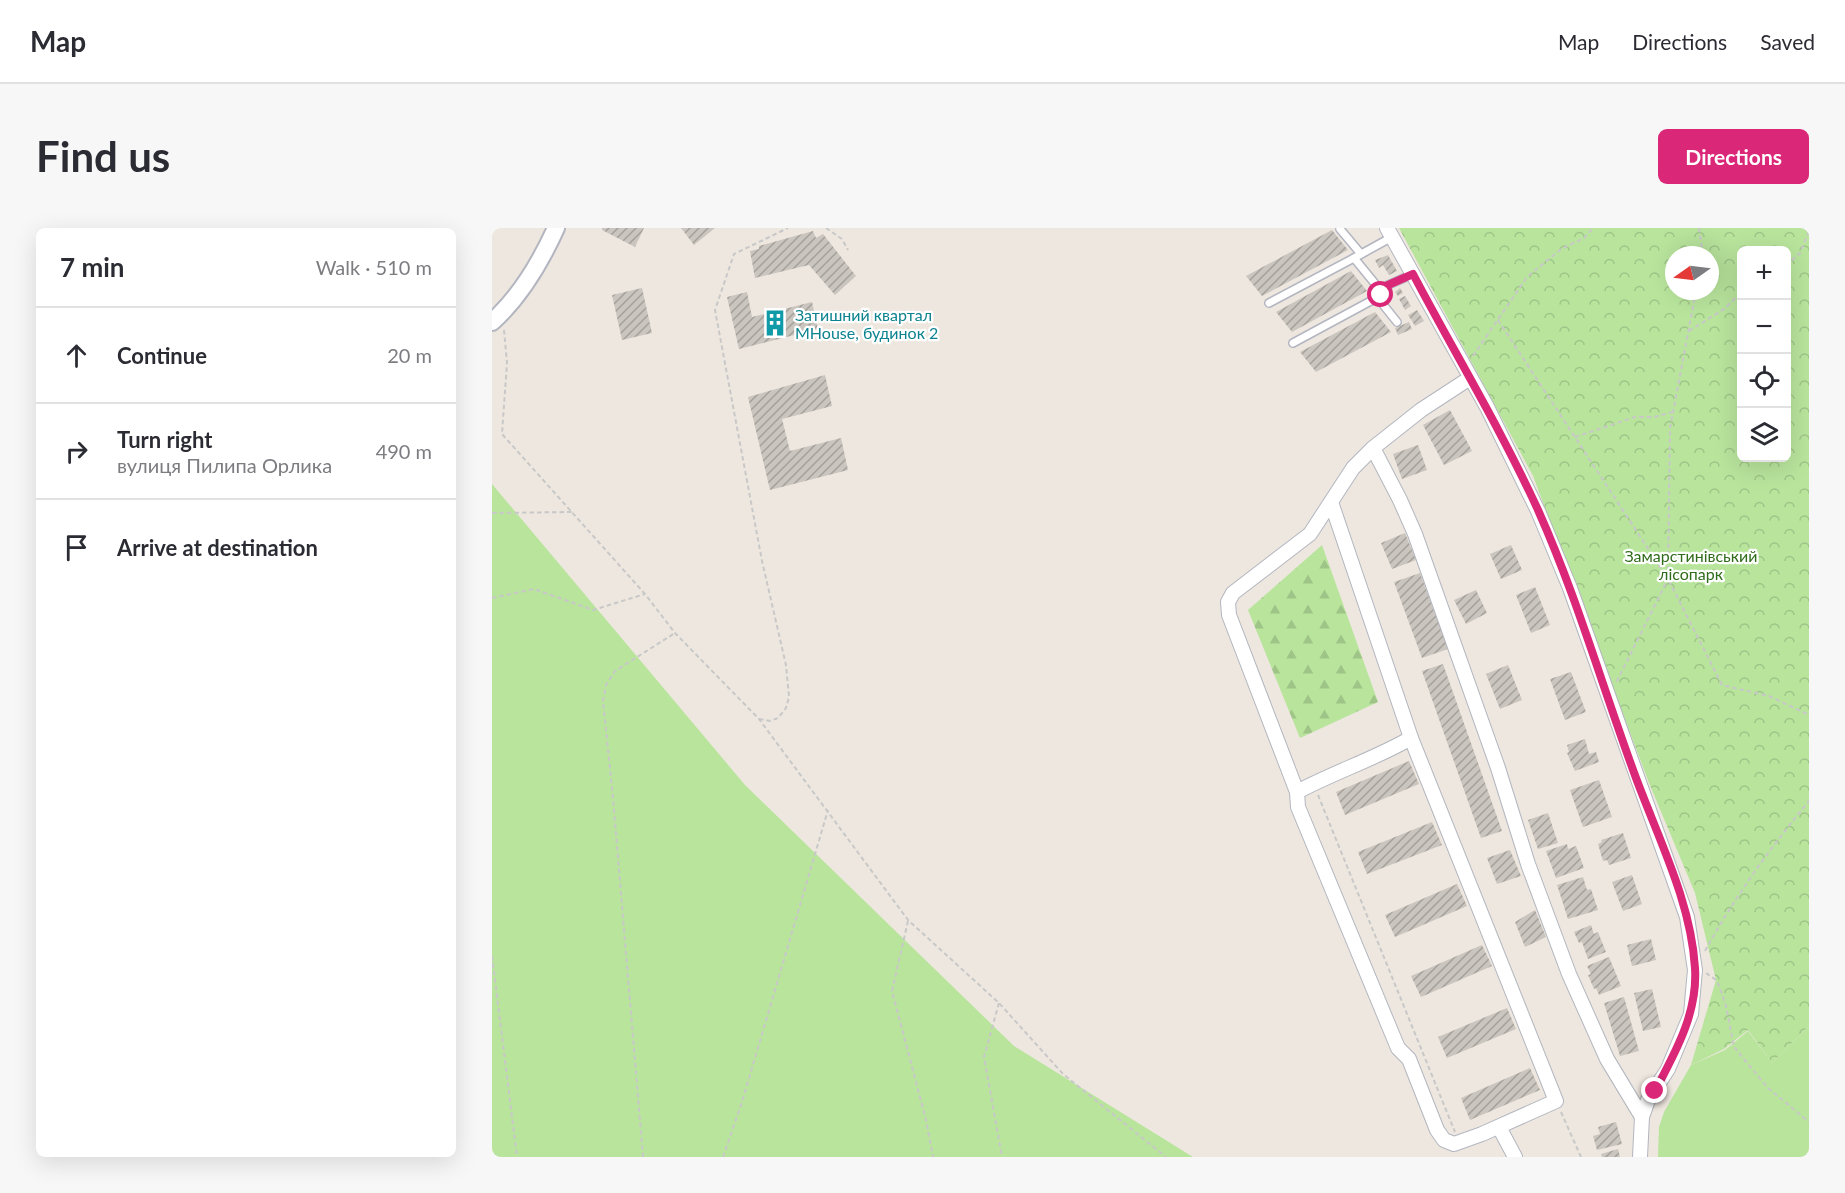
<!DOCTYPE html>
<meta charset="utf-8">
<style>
:root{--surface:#fff;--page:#f7f7f7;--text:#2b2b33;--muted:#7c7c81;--line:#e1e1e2;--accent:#db2777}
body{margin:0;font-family:Lato,sans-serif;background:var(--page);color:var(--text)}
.controls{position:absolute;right:18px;top:18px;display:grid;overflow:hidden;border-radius:9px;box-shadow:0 6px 24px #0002}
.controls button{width:54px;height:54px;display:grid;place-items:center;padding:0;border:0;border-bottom:2px solid var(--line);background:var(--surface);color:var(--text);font:30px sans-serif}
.compass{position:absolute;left:1173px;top:18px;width:54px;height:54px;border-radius:50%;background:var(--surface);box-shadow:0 6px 24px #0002;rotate:256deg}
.stop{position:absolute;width:18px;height:18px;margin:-14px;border:4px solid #db2777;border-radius:50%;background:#fff}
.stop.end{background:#db2777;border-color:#fff;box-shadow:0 2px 6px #0008}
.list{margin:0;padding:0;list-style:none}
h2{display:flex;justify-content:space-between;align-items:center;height:78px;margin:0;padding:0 24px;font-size:26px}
h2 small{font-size:20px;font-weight:400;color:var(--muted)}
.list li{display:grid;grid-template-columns:39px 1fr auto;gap:18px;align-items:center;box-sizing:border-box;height:96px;padding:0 24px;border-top:2px solid var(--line)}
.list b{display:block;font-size:22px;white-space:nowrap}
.list p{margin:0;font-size:20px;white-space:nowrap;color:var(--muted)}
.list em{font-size:20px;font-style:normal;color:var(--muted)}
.icon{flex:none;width:33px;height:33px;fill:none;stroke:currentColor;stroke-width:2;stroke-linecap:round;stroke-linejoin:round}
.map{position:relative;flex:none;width:1317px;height:929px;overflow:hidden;border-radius:9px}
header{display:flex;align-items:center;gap:36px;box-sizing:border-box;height:84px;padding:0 30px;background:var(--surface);border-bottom:2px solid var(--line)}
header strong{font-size:28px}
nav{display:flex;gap:33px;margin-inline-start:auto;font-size:21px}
.intro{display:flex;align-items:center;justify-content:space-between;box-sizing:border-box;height:144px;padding:0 36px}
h1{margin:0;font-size:42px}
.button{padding:15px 27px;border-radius:9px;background:var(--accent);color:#fff;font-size:21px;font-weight:700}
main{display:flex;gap:36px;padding:0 36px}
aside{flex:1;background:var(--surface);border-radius:9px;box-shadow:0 6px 24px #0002}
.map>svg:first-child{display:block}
.forest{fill:url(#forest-firs)}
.park{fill:url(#park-crowns);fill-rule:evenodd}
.garden{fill:#b8e49c}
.building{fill:url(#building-hatch)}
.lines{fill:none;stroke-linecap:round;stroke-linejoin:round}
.service-casing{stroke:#b3b6c0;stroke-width:10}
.minor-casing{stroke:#b3b6c0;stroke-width:16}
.tertiary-casing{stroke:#b3b6c0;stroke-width:20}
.path{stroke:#c8c8c8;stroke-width:2;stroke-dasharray:4.5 3;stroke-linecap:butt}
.service{stroke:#fff;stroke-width:7}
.minor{stroke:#fff;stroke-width:14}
.tertiary{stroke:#fff;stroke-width:16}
.route{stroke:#db2777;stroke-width:8}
.labels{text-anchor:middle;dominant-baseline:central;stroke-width:4.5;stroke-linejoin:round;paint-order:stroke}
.culture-label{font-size:16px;fill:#0d838f;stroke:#fff;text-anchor:start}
.park-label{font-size:16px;fill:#306c1b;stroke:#fff}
</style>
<header>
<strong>Map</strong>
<nav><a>Map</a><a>Directions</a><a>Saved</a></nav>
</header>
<div class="intro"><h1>Find us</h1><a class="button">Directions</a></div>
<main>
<aside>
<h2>7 min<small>Walk · 510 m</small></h2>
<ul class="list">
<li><svg class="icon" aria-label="ahead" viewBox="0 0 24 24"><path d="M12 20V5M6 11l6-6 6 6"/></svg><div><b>Continue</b></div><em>20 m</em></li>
<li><svg class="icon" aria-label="right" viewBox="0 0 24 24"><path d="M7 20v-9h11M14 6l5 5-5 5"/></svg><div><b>Turn right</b><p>вулиця Пилипа Орлика</p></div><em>490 m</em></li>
<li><svg class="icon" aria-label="arrive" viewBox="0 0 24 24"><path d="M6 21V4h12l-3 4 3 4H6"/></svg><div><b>Arrive at destination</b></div></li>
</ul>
</aside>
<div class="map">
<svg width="1317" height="929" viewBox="0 0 1317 929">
<defs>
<pattern id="forest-firs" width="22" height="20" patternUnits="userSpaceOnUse" patternTransform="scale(1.5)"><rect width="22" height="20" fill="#b8e49c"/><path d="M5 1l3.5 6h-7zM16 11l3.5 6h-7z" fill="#9ec487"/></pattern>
<pattern id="park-crowns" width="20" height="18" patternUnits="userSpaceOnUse" patternTransform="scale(1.5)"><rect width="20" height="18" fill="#b8e49c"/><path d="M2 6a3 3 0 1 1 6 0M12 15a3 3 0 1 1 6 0" fill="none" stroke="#9ec487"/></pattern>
<pattern id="building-hatch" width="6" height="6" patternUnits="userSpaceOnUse" patternTransform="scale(1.5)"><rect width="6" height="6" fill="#cac5be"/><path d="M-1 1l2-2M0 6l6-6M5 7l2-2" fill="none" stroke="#a4a09b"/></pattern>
</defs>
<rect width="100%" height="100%" fill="#eee7df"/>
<!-- forest -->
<polygon class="forest" points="830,317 886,474 808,510 756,382"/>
<!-- park -->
<path class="park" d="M907,0h410v798l-37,37 -24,-33 -24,19 -33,16 25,-85 -21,-87 -46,-110 -116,-307zM1250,22h44v208h-44zM1182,27h36v36h-36z"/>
<!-- garden -->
<g class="garden">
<polygon points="0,256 253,557 522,818 701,929 0,929"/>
<polygon points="1317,798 1317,929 1166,929 1167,899 1172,884 1199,837 1233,822 1256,803 1280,835"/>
</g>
<!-- building -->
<g class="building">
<polygon points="110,0 152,0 143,19 110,2"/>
<polygon points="189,0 223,0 202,17"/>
<polygon points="840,2 856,22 770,68 754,48"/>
<polygon points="321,3 324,10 331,6 364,48 343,67 317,37 263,50 258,23 267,21 267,18"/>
<polygon points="896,27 905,43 897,47 891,37 887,40 883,32"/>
<polygon points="859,43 875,63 800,104 784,84"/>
<polygon points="150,60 160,105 130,112 120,67"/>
<polygon points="908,60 911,65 906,68 903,64"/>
<polygon points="255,64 260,89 320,74 326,101 247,121 235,69"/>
<polygon points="913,68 919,78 913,82 907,71"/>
<polygon points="925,82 932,93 923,98 916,87"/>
<polygon points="883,84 899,104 824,144 808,124"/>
<polygon points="917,94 920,101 906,107 903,100"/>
<polygon points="333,147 340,178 290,191 298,223 349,210 356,242 278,262 256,169"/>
<polygon points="958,182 980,223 952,237 931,197"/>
<polygon points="926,217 935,242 910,251 901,226"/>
<polygon points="913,305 924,332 900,341 889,315"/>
<polygon points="1019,317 1030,342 1009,351 998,326"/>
<polygon points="928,345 956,421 930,430 902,354"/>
<polygon points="1043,359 1058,397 1039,405 1024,367"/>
<polygon points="984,362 995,385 974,396 962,372"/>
<polygon points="951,436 1010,603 989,610 930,443"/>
<polygon points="1016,437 1030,472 1008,481 994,446"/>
<polygon points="1079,444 1094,484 1073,492 1058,451"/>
<polygon points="1093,511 1097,526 1104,524 1107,534 1083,543 1075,525 1077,524 1075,517"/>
<polygon points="917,533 927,556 853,587 844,564"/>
<polygon points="1107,552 1120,589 1091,599 1078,562"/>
<polygon points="1056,585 1066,615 1046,621 1036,592"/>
<polygon points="940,594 950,617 875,646 866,624"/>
<polygon points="1131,605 1139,630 1117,637 1115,632 1111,633 1106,616 1110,614 1109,612"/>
<polygon points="1075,616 1076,621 1084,618 1092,640 1064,650 1054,623"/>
<polygon points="1018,622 1029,648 1005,656 995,630"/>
<polygon points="1140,647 1150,676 1131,683 1120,654"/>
<polygon points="1091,649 1095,662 1099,661 1106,682 1076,691 1065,657"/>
<polygon points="965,656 975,678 903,709 893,687"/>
<polygon points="1043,682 1054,709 1033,719 1023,694"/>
<polygon points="1099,697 1102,706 1106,704 1114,724 1096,731 1090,714 1087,715 1082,704"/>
<polygon points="1159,711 1164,732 1140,738 1135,717"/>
<polygon points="990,717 1000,738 929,769 919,748"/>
<polygon points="1117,729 1129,758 1107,767 1104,760 1102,761 1096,747 1099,746 1095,738"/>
<polygon points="1160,761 1169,799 1151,803 1142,765"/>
<polygon points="1132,769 1147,823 1128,828 1112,775"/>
<polygon points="1015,780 1024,801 955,830 946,809"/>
<polygon points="1038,840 1048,862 978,892 969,870"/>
<polygon points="1124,894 1130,916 1105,922 1101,908 1108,906 1106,899"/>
<polygon points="1126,921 1128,929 1110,929 1109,926"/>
</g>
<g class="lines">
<!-- service casing -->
<g class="service-casing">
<g id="service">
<polyline points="848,1 869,26"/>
<polyline points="862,30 900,9"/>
<polyline points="887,61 921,46"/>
<polyline points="885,69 905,94"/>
<polyline points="777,75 862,30 889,63 888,68 801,115"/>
</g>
</g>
<!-- minor casing -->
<g class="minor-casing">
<g id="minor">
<polyline points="895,0 995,179 1046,283 1078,360 1195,689 1203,742 1199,786 1176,841 1156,872 1150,889 1148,929"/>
<polyline points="881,220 908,272 923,306 1006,540 1036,636 1077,746 1115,831 1150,889"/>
<polyline points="839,274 919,510 1064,873 990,906 962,916 952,912 945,902 917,831 906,820 896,796 806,579 805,564 737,387 736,374 741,365 818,306 861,240 881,220 929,182 978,150"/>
<path d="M805,564c37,-20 78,-33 114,-54"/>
<polyline points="1007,899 1023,929"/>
</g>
</g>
<!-- tertiary casing -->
<g class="tertiary-casing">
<path id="tertiary" d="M0,94c28,-25 49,-61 64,-94"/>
</g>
<!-- path -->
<g class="path">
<polyline points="334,0 350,11 356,22"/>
<polyline points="1207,0 1211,27"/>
<polyline points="1294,37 1308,25 1317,3"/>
<polyline points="1204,63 1178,200 1176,351 1230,457 1277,468 1317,487"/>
<polyline points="1006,92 1176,351 1124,455"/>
<polyline points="12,102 15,135 10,206 153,366 183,405 267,491 416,692 507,775 571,846 674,929"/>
<polyline points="1197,103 1232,81 1250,64"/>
<polyline points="981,128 1035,49 1069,21 1092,10 1101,0"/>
<polyline points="1083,209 1143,189 1162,189 1181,184"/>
<polyline points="0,285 80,284"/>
<polyline points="0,370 42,361 101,382 153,366"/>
<polyline points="267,491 278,493 286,490 294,480 297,469 294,437 270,333 223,82 242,26 296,0"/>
<polyline points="826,567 963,904"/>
<polyline points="416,693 400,763 434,892 441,929"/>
<path d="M1213,723c29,-53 65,-103 104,-150"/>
<polyline points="0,728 25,929"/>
<polyline points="1214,745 1224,752 1228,760 1234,778 1242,819 1276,860 1317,894"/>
<polyline points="507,775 492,829 510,929"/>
<polyline points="1069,884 1089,929"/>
<polyline points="151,929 121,570 111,473 114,457 123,443 183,405"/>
<polyline points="231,929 250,874 336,582"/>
</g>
<!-- service -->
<use href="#service" class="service"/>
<!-- minor -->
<use href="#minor" class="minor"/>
<!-- tertiary -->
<use href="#tertiary" class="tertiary"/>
</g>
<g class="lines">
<!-- route -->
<path class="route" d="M889,67l-2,-6 34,-15c41,78 88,155 125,236 39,87 65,179 98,268 23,62 55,124 59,190 3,45 -20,85 -40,123"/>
</g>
<!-- icons -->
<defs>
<g id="building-bare" transform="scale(2.07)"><path d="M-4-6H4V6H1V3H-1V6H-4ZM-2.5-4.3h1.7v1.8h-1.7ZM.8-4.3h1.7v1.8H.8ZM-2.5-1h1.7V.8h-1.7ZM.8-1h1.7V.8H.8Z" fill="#0f9aa8" stroke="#fff" stroke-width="2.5" paint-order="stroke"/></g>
</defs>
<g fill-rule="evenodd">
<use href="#building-bare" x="283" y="95"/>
</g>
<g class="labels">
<!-- culture labels -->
<g class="culture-label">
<text x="303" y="86">Затишний квартал<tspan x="303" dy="18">MHouse, будинок 2</tspan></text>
</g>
<!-- park labels -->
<g class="park-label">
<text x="1199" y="327">Замарстинівський<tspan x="1199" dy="18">лісопарк</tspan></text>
</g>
</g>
</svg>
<div class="controls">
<button>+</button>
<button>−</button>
<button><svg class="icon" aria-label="locate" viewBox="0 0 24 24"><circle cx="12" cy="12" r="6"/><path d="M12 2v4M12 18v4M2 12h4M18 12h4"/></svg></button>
<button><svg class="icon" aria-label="layers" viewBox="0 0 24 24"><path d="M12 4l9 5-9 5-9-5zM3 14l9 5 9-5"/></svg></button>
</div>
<svg class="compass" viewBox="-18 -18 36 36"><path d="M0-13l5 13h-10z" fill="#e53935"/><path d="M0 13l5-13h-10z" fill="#7c7c81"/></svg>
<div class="stop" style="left:889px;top:67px"></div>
<div class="stop end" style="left:1163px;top:863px"></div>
</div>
</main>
